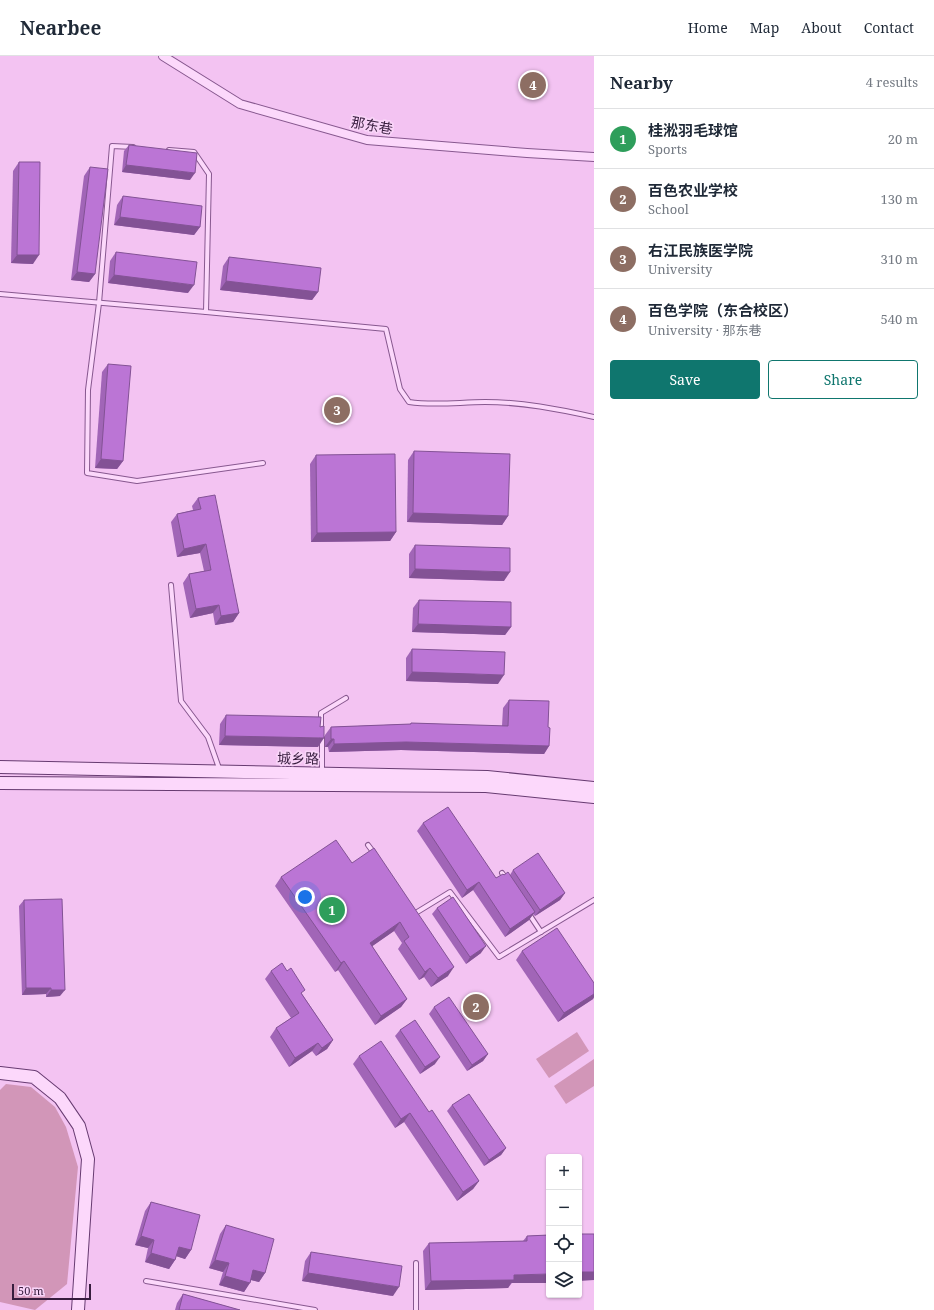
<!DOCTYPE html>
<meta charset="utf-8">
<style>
:root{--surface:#fff;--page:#f6f6f7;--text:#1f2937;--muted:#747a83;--line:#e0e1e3;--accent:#0f766e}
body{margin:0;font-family:"Noto Serif","Noto Sans SC",serif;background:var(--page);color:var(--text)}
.controls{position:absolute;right:12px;bottom:12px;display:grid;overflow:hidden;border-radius:4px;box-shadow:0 1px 3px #0004}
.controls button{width:36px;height:36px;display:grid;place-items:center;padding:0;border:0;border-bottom:1px solid var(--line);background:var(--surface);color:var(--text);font:20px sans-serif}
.scale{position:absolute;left:12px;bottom:10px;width:79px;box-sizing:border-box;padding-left:4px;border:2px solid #371d3e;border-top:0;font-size:11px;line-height:14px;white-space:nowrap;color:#371d3e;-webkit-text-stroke:3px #f9d4f8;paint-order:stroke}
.you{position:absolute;left:305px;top:841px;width:14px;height:14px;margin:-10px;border:3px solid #fff;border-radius:50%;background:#1a73e8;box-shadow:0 0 0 6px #1a73e833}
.badge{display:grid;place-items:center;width:26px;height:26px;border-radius:50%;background:var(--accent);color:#fff;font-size:13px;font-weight:700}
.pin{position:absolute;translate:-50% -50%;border:2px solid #fff;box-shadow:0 1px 4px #0006}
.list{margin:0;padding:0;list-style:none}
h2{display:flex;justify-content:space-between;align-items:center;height:52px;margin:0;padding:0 16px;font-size:17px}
h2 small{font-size:13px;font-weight:400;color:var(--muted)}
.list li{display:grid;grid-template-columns:26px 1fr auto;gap:12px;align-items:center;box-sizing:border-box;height:60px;padding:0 16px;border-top:1px solid var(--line)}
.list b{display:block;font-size:15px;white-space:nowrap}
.list p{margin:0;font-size:13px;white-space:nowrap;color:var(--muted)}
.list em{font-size:13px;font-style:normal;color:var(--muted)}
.actions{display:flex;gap:8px;padding:12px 16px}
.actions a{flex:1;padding:9px 0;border:1px solid var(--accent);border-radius:4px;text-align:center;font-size:14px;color:var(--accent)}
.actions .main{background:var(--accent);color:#fff}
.icon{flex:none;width:22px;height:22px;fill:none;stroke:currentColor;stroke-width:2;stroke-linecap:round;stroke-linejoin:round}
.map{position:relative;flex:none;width:594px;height:1254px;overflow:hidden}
header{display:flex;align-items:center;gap:24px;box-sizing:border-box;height:56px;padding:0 20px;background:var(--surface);border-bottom:1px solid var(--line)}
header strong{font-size:19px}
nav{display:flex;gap:22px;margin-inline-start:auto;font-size:14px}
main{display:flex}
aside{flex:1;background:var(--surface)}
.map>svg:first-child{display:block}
.green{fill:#d296b8}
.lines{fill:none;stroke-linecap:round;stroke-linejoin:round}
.service-casing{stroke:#87588f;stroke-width:6}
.minor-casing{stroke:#87588f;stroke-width:10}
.secondary-casing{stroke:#673b71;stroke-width:14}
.service{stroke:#fcd8fb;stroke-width:4}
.minor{stroke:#fcd8fb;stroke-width:8}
.secondary{stroke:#fcd8fb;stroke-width:12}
.wall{fill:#a165b7}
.shaded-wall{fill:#835295}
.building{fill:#bb75d5;stroke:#835295}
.labels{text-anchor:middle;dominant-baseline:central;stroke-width:3.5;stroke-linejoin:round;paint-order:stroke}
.street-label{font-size:14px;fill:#371d3e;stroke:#f9d4f8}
</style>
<header>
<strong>Nearbee</strong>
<nav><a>Home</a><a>Map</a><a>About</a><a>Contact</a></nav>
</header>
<main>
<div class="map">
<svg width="594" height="1254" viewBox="0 0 594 1254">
<rect width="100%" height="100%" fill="#f3c3f2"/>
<!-- green -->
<g class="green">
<polygon points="577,976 589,995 549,1022 536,1003"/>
<polygon points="594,1003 594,1030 566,1048 554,1030"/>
<polygon points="6,1028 31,1031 55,1051 66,1071 78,1111 67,1228 35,1254 0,1246 0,1034"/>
</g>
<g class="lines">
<!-- service casing -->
<g class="service-casing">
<g id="service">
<polyline points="133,91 112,90 99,247 88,334 87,417 137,425 263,407"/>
<polyline points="0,238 206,256 209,118 194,96 169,94"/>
<path d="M206,256l180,17 14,60 9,13c26,4 51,0 76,0 37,0 73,7 109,15"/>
<polyline points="171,529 181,645 208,681 220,715"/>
<polyline points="321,675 321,657 346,642"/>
<polyline points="322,682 322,717"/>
<polyline points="368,789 374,797"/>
<polyline points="502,817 507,824"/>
<polyline points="414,858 450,836 499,901 594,844"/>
<polyline points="529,858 541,876"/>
<polyline points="146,1225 315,1254"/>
<polyline points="416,1254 416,1207"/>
</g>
</g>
<!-- minor casing -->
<g class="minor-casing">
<polyline id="minor" points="163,0 240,48 367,84 527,97 594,101"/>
</g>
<!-- secondary casing -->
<g class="secondary-casing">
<g id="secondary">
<polyline points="0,711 487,721 594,732"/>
<polyline points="0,727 486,730 594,741"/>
<polyline points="0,1017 34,1021 60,1042 79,1070 88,1103 78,1254"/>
</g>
</g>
<!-- service -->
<use href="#service" class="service"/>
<!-- minor -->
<use href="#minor" class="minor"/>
<!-- secondary -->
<use href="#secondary" class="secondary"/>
</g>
<!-- wall -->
<g class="wall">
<polygon points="129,89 190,124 122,116 124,95"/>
<polygon points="19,106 33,208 11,207 13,115"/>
<polygon points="90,111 95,218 89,226 71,224 84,120"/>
<polygon points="123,140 200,171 194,179 114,169 117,149"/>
<polygon points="116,196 188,237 108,227 110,205"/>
<polygon points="229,201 318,236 312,244 220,234 223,210"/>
<polygon points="108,308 123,405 117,413 95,412 102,316"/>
<polygon points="414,395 508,460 502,469 407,466 408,404"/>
<polygon points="316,399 396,476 390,485 311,486 310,408"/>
<polygon points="198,442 239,557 233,566 215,569 213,557 190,562 183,527 189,518 204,515 200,497 177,501 171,466 177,458 193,454 192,450"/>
<polygon points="415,489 504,525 409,522 409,498"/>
<polygon points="419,544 511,571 505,579 412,576 413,552"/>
<polygon points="412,593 498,628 406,625 406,602"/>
<polygon points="509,644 548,671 549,690 544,698 401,694 329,696 328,691 325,691 325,679 331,671 410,668 411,667 502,670 503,652"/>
<polygon points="226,659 318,691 219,689 220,668"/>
<polygon points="423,767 496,822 504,819 510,819 513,814 565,837 560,844 535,860 533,858 529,864 505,881 473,834 462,842 417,775"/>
<polygon points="352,807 448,920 431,931 424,921 419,924 398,893 402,887 394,875 372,890 407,943 401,951 375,969 338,914 335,916 275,830 281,821"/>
<polygon points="24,844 60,940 46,941 46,938 22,939 19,850"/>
<polygon points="437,852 481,897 466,908 432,858"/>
<polygon points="522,895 594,927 594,941 593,943 558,966 516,904"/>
<polygon points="271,915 302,938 333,984 327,993 316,1000 312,995 289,1011 270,981 276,972 291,962 265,923"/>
<polygon points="434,951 488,998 483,1005 467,1015 429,958"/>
<polygon points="400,974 435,1008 420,1018 395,980"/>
<polygon points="359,1000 429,1056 479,1125 473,1133 457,1145 404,1066 395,1072 353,1008"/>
<polygon points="452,1049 506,1092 501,1099 484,1110 447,1055"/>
<polygon points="151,1146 191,1194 185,1203 176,1200 175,1204 169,1213 145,1206 148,1192 135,1189 145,1155"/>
<polygon points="226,1169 265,1217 259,1226 251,1224 244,1236 219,1229 223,1216 209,1212 220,1178"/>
<polygon points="549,1179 508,1232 425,1234 423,1195 429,1187 523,1185 527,1180"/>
<polygon points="311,1196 393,1240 302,1225 305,1205"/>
<polygon points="183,1238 240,1254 175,1254 177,1247"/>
</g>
<!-- shaded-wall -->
<g class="shaded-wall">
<polygon points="126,109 195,117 190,124 122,116"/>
<polygon points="120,161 200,171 194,179 114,169"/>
<polygon points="17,199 39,199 33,208 11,207"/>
<polygon points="77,216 95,218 89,226 71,224"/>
<polygon points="114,219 194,229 188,237 108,227"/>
<polygon points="226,225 318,236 312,244 220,234"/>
<polygon points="101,403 123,405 117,413 95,412"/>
<polygon points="413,457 508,460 502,469 407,466"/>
<polygon points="396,476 390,485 311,486 317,477"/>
<polygon points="206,488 200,497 177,501 184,493"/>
<polygon points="415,513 510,516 504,525 409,522"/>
<polygon points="219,549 213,557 190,562 196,553"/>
<polygon points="239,557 233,566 215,569 221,560"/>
<polygon points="418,568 511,571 505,579 412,576"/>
<polygon points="412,616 504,619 498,628 406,625"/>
<polygon points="225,680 324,682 318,691 219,689"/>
<polygon points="331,683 334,683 328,691 325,691"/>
<polygon points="406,686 549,690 544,698 401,694 329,696 334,688"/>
<polygon points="479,826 473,834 462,842 467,834"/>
<polygon points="565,837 560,844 535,860 540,854"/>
<polygon points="535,856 529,864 505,881 510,873"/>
<polygon points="400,866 394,875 364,896 370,887"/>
<polygon points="486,890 481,897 466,908 470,901"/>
<polygon points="344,905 338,914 335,916 341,907"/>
<polygon points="454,911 448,920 431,931 438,922"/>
<polygon points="430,912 424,921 419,924 425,916"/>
<polygon points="26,932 51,932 46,938 22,939"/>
<polygon points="51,934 65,934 60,940 46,941"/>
<polygon points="594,938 594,941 593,943 558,966 564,957"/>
<polygon points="407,943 401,951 375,969 381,960"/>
<polygon points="333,984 327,993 316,1000 322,992"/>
<polygon points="318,987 312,995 289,1011 295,1002"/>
<polygon points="488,998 483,1005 467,1015 472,1009"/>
<polygon points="440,1001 435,1008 420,1018 425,1011"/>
<polygon points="410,1057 404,1066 395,1072 401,1063"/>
<polygon points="506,1092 501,1099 484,1110 489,1104"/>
<polygon points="479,1125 473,1133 457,1145 463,1136"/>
<polygon points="141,1180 154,1184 148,1192 135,1189"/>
<polygon points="179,1191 191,1194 185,1203 173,1199"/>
<polygon points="151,1197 175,1204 169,1213 145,1206"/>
<polygon points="215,1204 229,1207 223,1216 209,1212"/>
<polygon points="253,1214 265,1217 259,1226 247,1223"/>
<polygon points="579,1216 594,1216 594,1224 579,1225"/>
<polygon points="308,1217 399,1231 393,1240 302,1225"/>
<polygon points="549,1218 549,1227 511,1227 508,1232 425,1234 431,1225 514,1219"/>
<polygon points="225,1220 250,1227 244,1236 219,1229"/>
</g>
<!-- building -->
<g class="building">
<polygon points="129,89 197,97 195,117 126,109"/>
<polygon points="19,106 40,106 39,199 17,199"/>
<polygon points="90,111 108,113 95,218 77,216"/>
<polygon points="123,140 202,150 200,171 120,161"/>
<polygon points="116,196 197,206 194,229 114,219"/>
<polygon points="229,201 321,212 318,236 226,225"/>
<polygon points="108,308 131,310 123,405 101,403"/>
<polygon points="414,395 510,398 508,460 413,457"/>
<polygon points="395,398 396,476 317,477 316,399"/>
<polygon points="215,439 239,557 221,560 219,549 196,553 189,518 211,514 206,488 184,493 177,458 201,453 198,442"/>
<polygon points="415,489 510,492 510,516 415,513"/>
<polygon points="419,544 511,546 511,571 418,568"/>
<polygon points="412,593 505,596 504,619 412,616"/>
<polygon points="509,644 549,645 548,671 550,672 549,690 406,686 334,688 334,683 331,683 331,671 411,668 411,667 508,670"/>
<polygon points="226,659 321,661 320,671 324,670 324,682 225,680"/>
<polygon points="448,751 496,822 503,818 504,819 508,816 535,856 510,873 479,826 467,834 423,767"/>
<polygon points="336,784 352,807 374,792 454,911 438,922 430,912 425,916 404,885 409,881 400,866 370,887 407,943 381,960 344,905 341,907 281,821"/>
<polygon points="538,797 565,837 540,854 513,814"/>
<polygon points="453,841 486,890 470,901 437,852"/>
<polygon points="62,843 65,934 51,934 51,932 26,932 24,844"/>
<polygon points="557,872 594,927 594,938 564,957 522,895"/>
<polygon points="282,907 287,915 291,912 305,934 301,937 333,984 322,992 318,987 295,1002 276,972 299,957 271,915"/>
<polygon points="449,941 488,998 472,1009 434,951"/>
<polygon points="415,964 440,1001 425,1011 400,974"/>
<polygon points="381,985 429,1056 432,1054 479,1125 463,1136 410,1057 401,1063 359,1000"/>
<polygon points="469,1038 506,1092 489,1104 452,1049"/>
<polygon points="151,1146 200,1159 191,1194 179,1191 175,1204 151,1197 154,1184 141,1180"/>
<polygon points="226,1169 274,1183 265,1217 253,1214 250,1227 225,1220 229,1207 215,1204"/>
<rect x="579" y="1178" width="15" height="38"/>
<polygon points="549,1179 549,1218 514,1219 514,1224 431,1225 429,1187 527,1185 527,1180"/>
<polygon points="311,1196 402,1210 399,1231 308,1217"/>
<polygon points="183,1238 240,1254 179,1254"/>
</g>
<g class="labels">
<!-- street labels -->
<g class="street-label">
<text transform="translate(372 69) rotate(10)">那东巷</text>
<text transform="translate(298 702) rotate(1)">城乡路</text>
</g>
</g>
</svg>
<div class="controls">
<button>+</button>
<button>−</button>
<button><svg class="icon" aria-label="locate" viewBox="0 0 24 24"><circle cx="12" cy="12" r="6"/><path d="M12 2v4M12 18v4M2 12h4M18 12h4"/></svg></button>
<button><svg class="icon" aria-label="layers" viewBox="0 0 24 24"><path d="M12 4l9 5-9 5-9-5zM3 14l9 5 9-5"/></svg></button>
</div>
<div class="scale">50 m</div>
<div class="you"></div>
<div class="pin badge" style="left:332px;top:854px;background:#2e9e5b">1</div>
<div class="pin badge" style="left:476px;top:951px;background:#8d6e63">2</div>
<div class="pin badge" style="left:337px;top:354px;background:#8d6e63">3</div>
<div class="pin badge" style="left:533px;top:29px;background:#8d6e63">4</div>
</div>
<aside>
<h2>Nearby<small>4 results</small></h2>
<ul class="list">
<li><span class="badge" style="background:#2e9e5b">1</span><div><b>桂淞羽毛球馆</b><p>Sports</p></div><em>20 m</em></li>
<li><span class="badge" style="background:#8d6e63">2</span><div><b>百色农业学校</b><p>School</p></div><em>130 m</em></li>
<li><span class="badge" style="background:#8d6e63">3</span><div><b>右江民族医学院</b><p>University</p></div><em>310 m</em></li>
<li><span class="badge" style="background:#8d6e63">4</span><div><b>百色学院（东合校区）</b><p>University · 那东巷</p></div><em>540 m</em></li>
</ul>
<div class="actions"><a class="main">Save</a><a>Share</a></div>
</aside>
</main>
